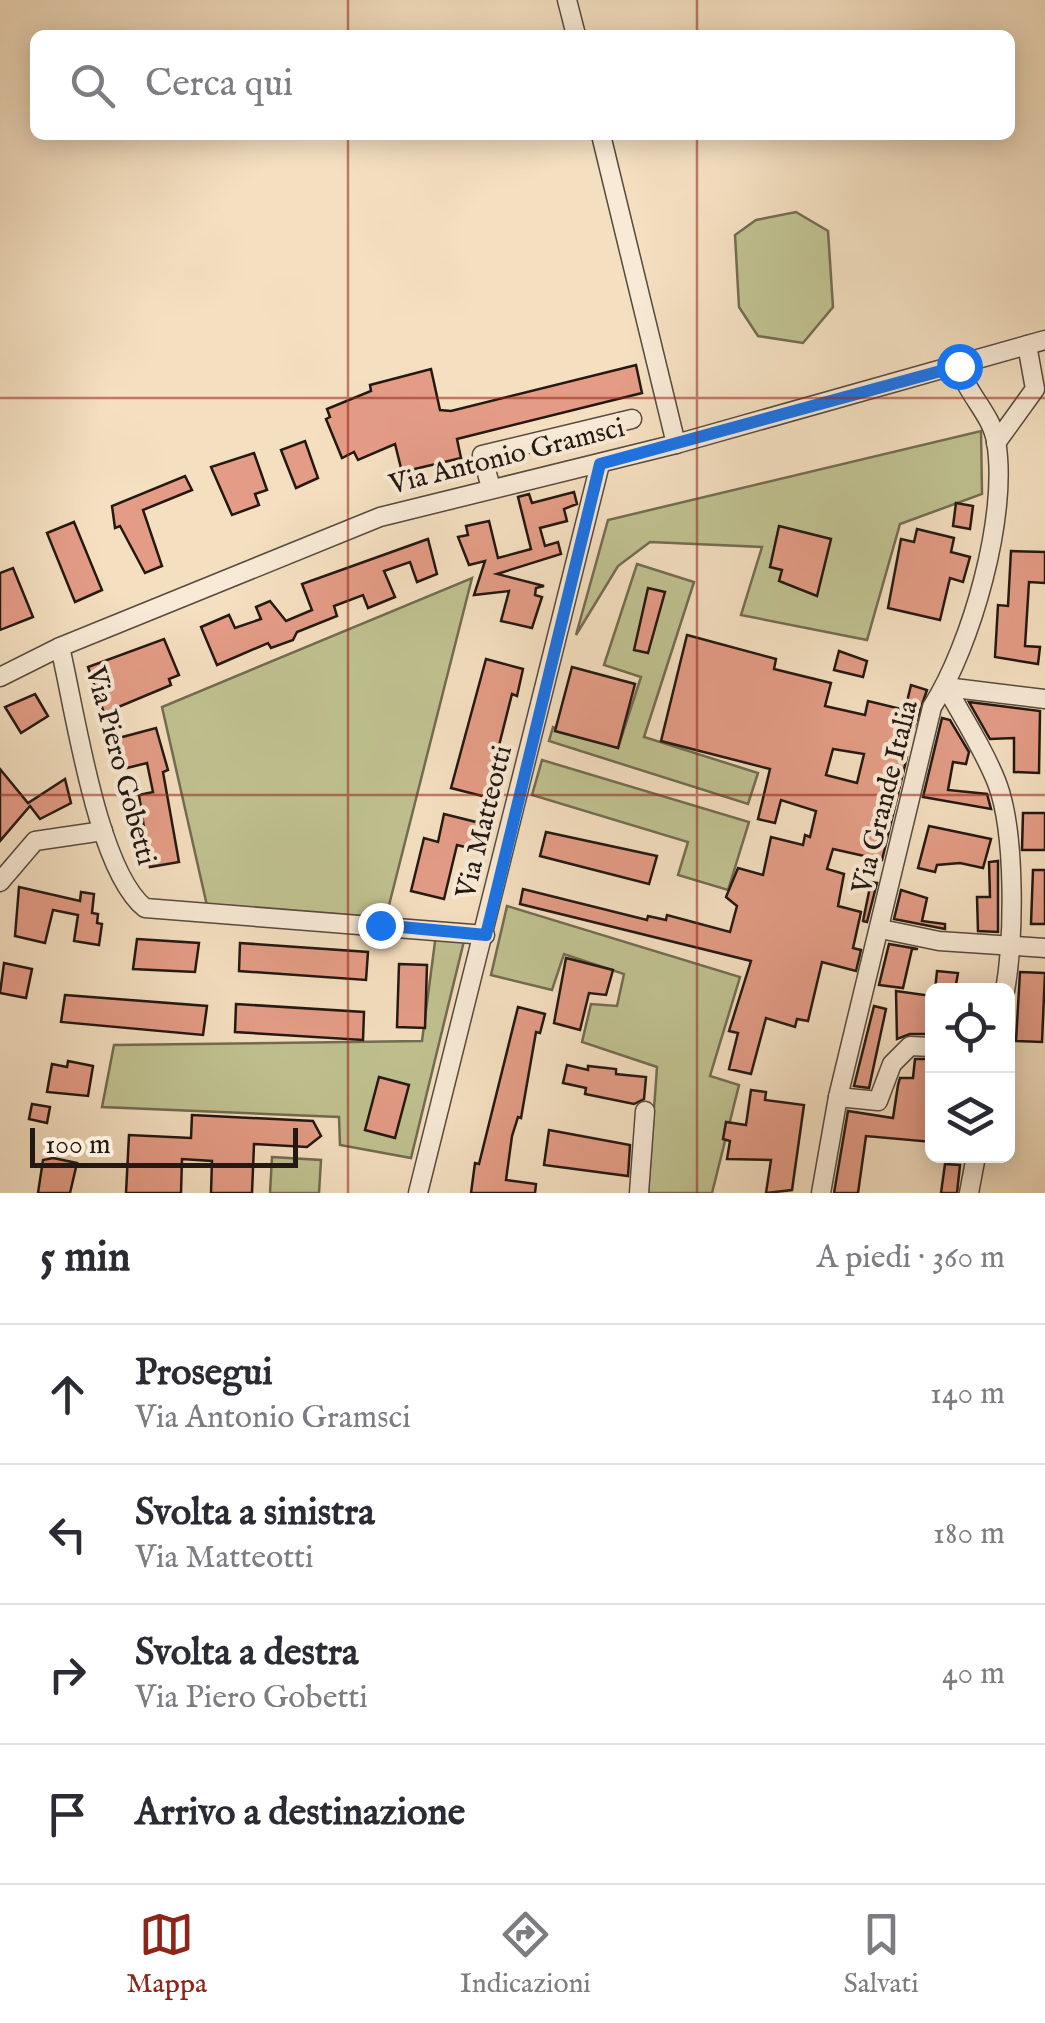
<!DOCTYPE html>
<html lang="it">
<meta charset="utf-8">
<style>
:root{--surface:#fff;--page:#f2f2f3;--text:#2b2b33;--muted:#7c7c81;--line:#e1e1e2;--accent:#8f2418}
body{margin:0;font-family:"IM FELL English",serif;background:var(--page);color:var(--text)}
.controls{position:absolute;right:30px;bottom:30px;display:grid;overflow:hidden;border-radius:15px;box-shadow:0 5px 25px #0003}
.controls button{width:90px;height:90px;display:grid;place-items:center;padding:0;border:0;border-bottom:2px solid var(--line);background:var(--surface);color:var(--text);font:50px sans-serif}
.scale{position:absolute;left:30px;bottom:25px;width:268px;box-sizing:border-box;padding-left:10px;border:5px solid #231812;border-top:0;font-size:28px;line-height:35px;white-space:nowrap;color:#231812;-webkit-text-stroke:8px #f8ead6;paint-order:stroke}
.stop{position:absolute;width:30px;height:30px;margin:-22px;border:8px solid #1a73e8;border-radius:50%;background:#fff}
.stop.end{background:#1a73e8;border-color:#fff;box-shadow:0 2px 10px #0008}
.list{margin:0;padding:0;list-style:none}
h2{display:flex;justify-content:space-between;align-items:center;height:130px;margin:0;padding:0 40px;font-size:42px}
h2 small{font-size:32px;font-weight:400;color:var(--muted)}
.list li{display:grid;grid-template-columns:65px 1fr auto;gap:30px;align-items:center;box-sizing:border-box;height:140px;padding:0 40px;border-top:2px solid var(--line)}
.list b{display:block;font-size:38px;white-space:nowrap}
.list p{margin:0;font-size:32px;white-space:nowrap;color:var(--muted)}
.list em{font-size:32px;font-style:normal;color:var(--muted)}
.icon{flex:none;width:55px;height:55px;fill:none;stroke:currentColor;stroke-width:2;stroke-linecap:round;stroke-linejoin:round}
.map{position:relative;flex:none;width:1045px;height:1193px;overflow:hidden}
.search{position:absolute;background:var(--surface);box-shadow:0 5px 25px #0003;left:30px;right:30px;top:30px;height:110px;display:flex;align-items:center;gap:25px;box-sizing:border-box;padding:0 35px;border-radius:15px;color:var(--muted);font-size:38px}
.sheet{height:690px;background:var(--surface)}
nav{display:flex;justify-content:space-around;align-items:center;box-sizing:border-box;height:140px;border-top:2px solid var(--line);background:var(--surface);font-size:28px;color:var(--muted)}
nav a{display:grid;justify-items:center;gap:5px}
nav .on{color:var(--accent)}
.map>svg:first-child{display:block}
.green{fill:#c0c190;stroke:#726c51;stroke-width:2.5}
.building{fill:#e49c86;stroke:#231812;stroke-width:2.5;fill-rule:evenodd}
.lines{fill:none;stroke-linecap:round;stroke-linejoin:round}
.minor-casing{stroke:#574a3e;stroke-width:21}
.minor{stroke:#f8ead6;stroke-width:18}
.route{stroke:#1a73e8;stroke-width:12}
.grid{fill:none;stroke:#8f2418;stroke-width:2.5;stroke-opacity:0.55}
.labels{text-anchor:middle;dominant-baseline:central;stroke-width:8;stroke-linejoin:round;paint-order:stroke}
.street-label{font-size:28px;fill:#231812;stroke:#f8ead6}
</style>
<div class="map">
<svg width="1045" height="1193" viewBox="0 0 1045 1193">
<rect width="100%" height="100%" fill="#f4dfc0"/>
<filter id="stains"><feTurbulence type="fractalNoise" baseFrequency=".002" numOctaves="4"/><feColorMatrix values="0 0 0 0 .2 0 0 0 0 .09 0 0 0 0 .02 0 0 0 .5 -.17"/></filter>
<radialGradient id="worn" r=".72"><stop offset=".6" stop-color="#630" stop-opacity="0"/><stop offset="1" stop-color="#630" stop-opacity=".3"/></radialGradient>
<!-- green -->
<g class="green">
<polygon points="796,212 828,231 833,307 803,343 758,336 739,307 735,235 756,220"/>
<polygon points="981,431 982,494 900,524 867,640 741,615 762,547 650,542 618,566 576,635 608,520"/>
<polygon points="637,564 694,582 644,737 758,773 748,804 549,741 553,727 618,748 641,677 604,665"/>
<polygon points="472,578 385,921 208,910 162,707"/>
<polygon points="542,760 749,822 728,890 678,875 688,842 532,795"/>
<polygon points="507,906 740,977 710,1076 739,1085 712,1193 648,1193 657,1067 582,1042 591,1004 617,1006 624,974 564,954 552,990 491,975"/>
<polygon points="436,934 464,941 411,1158 340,1145 339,1117 102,1107 114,1045 422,1041"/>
<polygon points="272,1157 321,1160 319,1193 270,1193"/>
</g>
<!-- building -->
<g class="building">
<polygon points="636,365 642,393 457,439 461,458 402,472 395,444 358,460 354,452 342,458 326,419 330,417 327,409 371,391 370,385 431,369 440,410 451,411"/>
<polygon points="305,441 318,478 296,488 281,450"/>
<polygon points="254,453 267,490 255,494 259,505 232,515 211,467"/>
<polygon points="185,476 192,490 143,510 162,566 145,573 120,526 115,528 112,506"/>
<polygon points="574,492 577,504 564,509 567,521 540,528 545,546 558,542 561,554 497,574 544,586 536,588 535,595 542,597 532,628 501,621 509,591 474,595 485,561 469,565 458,537 468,535 466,526 489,521 498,558 531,549 518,497 529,494 532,503"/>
<polygon points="956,503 973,506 970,529 953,526"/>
<polygon points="74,522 102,590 75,602 47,533"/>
<polygon points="779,526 831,539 817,596 779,581 782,570 770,567"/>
<polygon points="917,529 954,538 951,552 970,557 963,582 950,578 940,620 888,608 901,539 914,542"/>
<polygon points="428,539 437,574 417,582 410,562 384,571 395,597 368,608 363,595 334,606 337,616 297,632 293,640 271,648 268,643 217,665 201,627 229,615 235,628 261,619 256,607 270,601 286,621 312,610 302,584"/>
<polygon points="1011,551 1045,552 1045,583 1029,582 1025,646 1040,647 1038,664 995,657 998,605 1008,606"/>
<polygon points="13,568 33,617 0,630 0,573"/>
<polygon points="648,588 665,592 648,653 634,650"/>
<path d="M687,635l89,24 -2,10 57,14 -6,23 40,9 3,-14 37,9 6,-25 16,5 -13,38 -6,-1 -7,28 6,2 -25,103 -49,-11 -6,20 17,5 -6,32 23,6 -8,36 8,2 -5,21 -34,-9 -14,59 -11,-2 -2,8 -29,-9 -15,56 -22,-5 9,-36 -9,-2 22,-70 -231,-57 3,-15 124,31 1,-4 18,4 1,-5 63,17 7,-26 -11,-9 12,-29 25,7 8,-38 32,8 2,-10 5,2 6,-26 -35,-11 -6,23 -17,-4 12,-50 -109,-28zM833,749l31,5 -7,29 -31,-8z"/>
<polygon points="164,639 179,675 169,679 171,685 104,713 88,667"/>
<polygon points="839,651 867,661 863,677 834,670"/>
<polygon points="486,659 523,669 517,696 512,694 486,797 451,788"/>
<polygon points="572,667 635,684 618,748 555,731"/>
<polygon points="35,694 48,716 21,733 5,707"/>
<polygon points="969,702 1040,711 1039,773 1014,772 1014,738 990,739"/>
<polygon points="942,718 950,720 969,752 966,764 953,762 948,790 987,794 991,809 923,797"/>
<polygon points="156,728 168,770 163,772 179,862 150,867 139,795 153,792 147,763 123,769 115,739"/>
<polygon points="0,769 28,803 65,779 71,803 40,819 30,806 0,841"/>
<polygon points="1023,813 1045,813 1045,850 1022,850"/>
<polygon points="444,814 480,823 473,849 457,845 444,899 411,891 424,838 438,842"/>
<polygon points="929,826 991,839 983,868 960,863 937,865 935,872 918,868"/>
<polygon points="546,832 657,856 649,884 540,856"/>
<polygon points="998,861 998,932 978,931 977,897 990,897 989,862"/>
<polygon points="1033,870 1045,870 1045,924 1031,924"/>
<polygon points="871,882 877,883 867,922 863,921"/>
<polygon points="19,887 80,901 81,892 94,894 92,913 98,914 97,923 102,924 99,945 74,941 78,915 53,910 45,943 15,936"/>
<polygon points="901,890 927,898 922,921 945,924 945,929 894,919"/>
<polygon points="137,939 199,943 195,972 133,969"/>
<polygon points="240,943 368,952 366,980 239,971"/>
<polygon points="889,944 918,949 912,949 903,988 879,985"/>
<polygon points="566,958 613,970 606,995 589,993 580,1030 554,1023"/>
<polygon points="4,963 32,969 26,998 0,993"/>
<polygon points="399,964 427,965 425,1028 397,1027"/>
<polygon points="937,971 958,973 955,990 935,990"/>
<polygon points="1020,972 1045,973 1042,1042 1016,1041"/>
<polygon points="896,991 932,996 932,1034 910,1034 897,1039"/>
<polygon points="65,995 207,1006 203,1035 61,1022"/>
<polygon points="236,1004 364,1012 363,1040 235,1032"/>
<polygon points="874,1006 886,1009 869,1088 854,1086"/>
<polygon points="518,1007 545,1014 540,1033 536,1032 521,1118 518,1117 512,1136 506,1180 536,1184 535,1193 471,1193 475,1163 479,1164"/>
<polygon points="915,1059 932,1059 932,1142 866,1136 858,1193 834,1193 848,1111 893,1118 898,1085 900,1078 913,1078"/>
<polygon points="68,1061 93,1066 88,1096 47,1092 52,1064 67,1067"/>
<polygon points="567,1065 588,1070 588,1066 616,1069 616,1074 646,1077 644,1099 634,1104 585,1094 586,1088 563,1083"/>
<polygon points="379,1077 409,1085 395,1138 365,1130"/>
<polygon points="751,1090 766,1092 765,1100 804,1105 792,1190 766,1193 771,1160 727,1159 730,1141 723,1139 726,1122 746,1125"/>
<polygon points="32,1104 50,1107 47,1123 29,1119"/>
<polygon points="192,1115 313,1121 321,1136 307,1147 254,1144 252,1193 211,1193 212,1161 182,1159 181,1193 126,1193 129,1135 191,1138"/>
<polygon points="549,1130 630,1145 628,1176 544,1165"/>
<polygon points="53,1158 77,1163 70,1193 38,1193 43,1160"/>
<polygon points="945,1164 960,1165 957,1193 941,1193"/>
</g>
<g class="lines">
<!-- minor casing -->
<g class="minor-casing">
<g id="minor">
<polyline points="567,0 576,35"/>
<polyline points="601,135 676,444"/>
<polyline points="996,443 1035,389 1027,345"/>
<polyline points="491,488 482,455 632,419"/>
<path d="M60,647c15,63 37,223 85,261l340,27"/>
<polyline points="0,677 60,647 380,517 676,444 1045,340"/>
<path d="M946,687c18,32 38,63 51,96 19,50 17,156 8,208"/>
<polyline points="946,687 1045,699"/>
<polyline points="0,882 35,841 103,831"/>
<polyline points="881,929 939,941 1045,948"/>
<polyline points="838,1097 878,1101 892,1064 910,1046 932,1047"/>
<polyline points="418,1193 600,464"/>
<polyline points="639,1193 645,1111"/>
<path d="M821,1193l17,-96 94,-390c39,-61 77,-192 64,-266 -5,-28 -30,-47 -37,-76"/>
<polyline points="969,1193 976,1156"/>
</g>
</g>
<!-- minor -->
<use href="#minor" class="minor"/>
</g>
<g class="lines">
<!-- route -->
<polyline class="route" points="380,925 486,935 600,464 959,366"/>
</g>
<!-- grid -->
<path class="grid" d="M348,0v35M697,0v35M348,135v1058M697,135v1058M0,398h1045M0,795h1045"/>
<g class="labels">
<!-- street labels -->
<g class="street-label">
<text transform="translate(507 457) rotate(-14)">Via Antonio Gramsci</text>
<text transform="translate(120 766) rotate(75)">Via Piero Gobetti</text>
<text transform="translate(886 797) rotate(-76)">Via Grande Italia</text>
<text transform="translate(485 822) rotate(-76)">Via Matteotti</text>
</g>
</g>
<rect width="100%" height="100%" filter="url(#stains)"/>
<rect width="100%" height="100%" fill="url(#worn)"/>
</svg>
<div class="controls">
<button><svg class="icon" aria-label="locate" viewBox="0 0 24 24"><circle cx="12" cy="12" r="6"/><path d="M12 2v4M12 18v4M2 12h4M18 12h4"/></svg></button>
<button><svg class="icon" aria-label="layers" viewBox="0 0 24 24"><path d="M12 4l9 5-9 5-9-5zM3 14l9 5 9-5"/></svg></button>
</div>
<div class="scale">100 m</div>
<div class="stop" style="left:959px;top:366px"></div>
<div class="stop end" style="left:380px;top:925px"></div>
<div class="search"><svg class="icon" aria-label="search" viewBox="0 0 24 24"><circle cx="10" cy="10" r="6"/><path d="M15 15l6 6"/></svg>Cerca qui</div>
</div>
<section class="sheet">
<h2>5 min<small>A piedi · 360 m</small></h2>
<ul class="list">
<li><svg class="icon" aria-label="ahead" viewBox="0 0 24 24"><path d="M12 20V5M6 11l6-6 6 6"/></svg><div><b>Prosegui</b><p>Via Antonio Gramsci</p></div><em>140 m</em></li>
<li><svg class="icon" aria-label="left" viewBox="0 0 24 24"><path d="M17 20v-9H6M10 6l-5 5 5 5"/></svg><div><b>Svolta a sinistra</b><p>Via Matteotti</p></div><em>180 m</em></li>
<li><svg class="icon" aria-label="right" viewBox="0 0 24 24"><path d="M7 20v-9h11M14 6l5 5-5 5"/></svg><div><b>Svolta a destra</b><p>Via Piero Gobetti</p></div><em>40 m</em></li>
<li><svg class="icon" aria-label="arrive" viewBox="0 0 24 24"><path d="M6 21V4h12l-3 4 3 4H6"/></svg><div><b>Arrivo a destinazione</b></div></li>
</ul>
</section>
<nav>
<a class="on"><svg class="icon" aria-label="map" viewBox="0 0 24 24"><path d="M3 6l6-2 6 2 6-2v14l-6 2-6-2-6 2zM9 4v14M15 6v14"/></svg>Mappa</a>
<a><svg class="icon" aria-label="directions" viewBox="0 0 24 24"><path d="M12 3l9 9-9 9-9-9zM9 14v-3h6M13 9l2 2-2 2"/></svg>Indicazioni</a>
<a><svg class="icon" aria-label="saved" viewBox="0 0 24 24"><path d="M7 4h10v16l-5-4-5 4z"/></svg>Salvati</a>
</nav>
